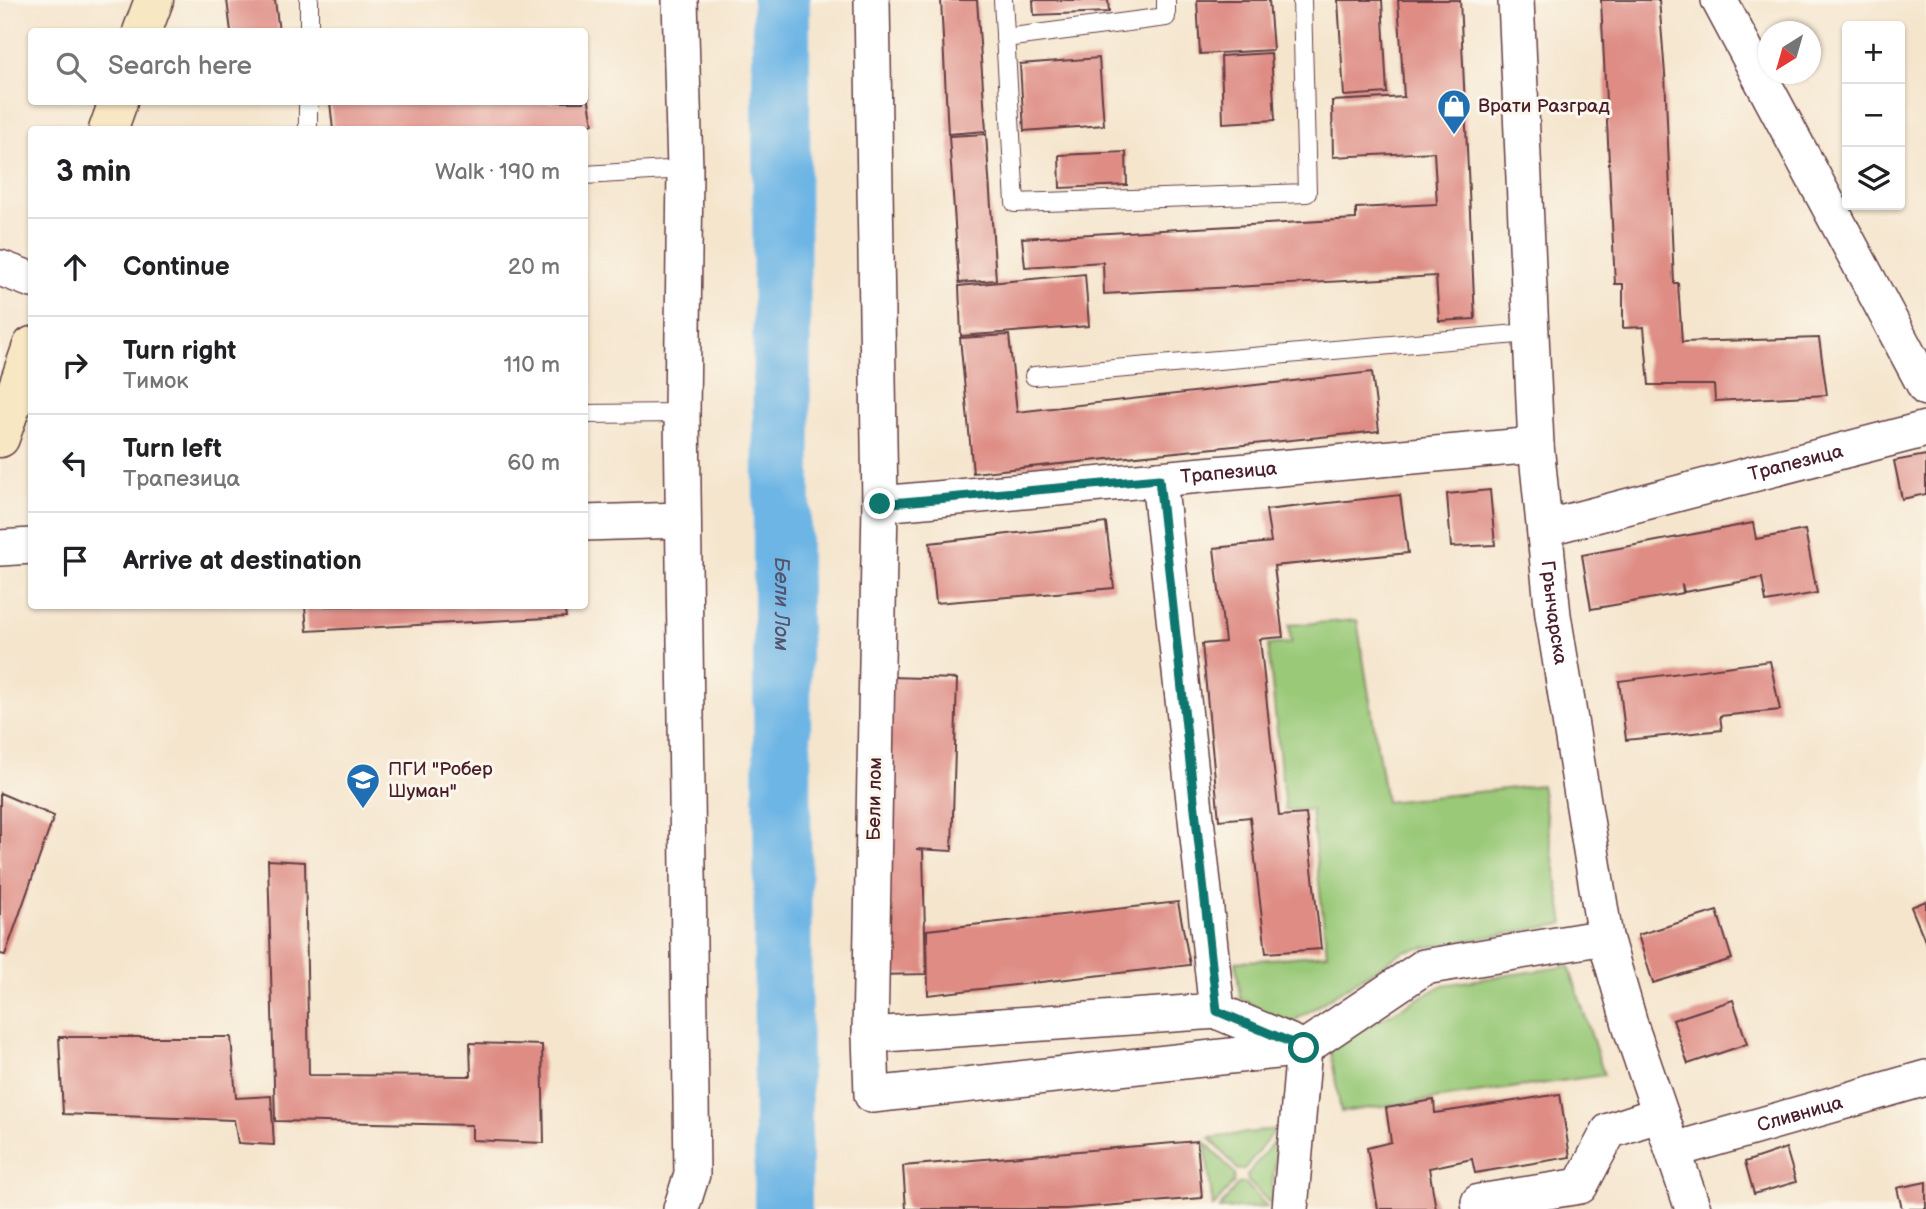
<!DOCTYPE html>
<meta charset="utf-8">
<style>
:root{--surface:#fff;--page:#f6f6f6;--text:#202124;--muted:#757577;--line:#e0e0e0}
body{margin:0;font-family:"Balsamiq Sans",sans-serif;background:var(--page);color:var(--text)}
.controls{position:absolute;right:21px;top:21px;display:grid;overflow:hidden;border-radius:7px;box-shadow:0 2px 5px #0004}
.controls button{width:63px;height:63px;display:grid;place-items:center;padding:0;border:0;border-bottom:2px solid var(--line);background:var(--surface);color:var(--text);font:35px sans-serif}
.compass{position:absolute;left:1758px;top:21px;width:63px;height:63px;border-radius:50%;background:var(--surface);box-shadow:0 2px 5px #0004;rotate:217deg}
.stop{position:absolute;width:21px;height:21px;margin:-16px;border:5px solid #0f766e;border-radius:50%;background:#fff}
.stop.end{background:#0f766e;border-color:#fff;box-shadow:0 2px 7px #0008}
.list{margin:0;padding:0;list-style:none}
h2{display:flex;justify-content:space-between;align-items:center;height:91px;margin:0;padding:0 28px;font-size:30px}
h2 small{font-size:23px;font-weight:400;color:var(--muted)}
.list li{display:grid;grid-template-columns:46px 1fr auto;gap:21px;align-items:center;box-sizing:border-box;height:98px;padding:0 28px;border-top:2px solid var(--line)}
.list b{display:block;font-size:26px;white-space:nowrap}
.list p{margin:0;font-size:23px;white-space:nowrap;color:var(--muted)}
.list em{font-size:23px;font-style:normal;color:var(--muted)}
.icon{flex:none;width:38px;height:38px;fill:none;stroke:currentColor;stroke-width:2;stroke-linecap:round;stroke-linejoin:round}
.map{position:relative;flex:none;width:1926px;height:1209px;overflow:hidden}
.search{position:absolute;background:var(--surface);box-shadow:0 2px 5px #0004;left:28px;top:28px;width:560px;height:77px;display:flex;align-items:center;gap:18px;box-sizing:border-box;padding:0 24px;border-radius:7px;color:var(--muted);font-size:26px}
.panel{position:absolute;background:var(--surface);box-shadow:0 2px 5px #0004;left:28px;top:126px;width:560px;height:483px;border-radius:7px}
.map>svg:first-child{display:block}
.green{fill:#9ac978;stroke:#727452;stroke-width:2}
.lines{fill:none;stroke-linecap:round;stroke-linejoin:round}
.river{stroke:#6db5e5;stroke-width:58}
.building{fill:#de8c84}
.lane-casing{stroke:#643d43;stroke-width:20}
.street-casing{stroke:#643d43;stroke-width:38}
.secondary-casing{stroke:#643d43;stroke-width:41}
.lane{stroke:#fff;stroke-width:18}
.street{stroke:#fff;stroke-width:35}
.secondary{stroke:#f8e7c3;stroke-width:38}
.route{stroke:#0f766e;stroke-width:9}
.labels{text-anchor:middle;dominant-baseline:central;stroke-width:6;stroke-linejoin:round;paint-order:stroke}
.poi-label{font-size:19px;fill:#4a1f2b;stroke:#fbf7ec;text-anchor:start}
.street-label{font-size:19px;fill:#4a1f2b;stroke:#fbf7ec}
.water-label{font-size:21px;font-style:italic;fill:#56546c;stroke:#fbf7ec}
</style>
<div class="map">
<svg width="1926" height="1209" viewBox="0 0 1926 1209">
<rect width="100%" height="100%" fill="#fbf7ec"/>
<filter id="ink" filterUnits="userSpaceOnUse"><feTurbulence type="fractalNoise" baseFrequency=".0143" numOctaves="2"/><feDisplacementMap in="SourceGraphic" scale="14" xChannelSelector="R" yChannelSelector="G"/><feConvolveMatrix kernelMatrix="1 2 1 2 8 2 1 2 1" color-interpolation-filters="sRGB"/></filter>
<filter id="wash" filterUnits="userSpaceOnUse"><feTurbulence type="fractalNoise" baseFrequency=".00686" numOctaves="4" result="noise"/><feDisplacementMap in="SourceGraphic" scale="28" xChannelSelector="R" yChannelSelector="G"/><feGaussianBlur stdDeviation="1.57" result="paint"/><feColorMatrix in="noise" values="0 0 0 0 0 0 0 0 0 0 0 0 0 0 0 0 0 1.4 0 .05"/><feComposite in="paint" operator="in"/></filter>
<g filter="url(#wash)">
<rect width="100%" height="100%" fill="#f5e5cd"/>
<!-- green -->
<g class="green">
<polygon points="1357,620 1386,802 1541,785 1564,924 1404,951 1289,1024 1240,998 1236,962 1327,954 1311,810 1285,810 1268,645 1291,643 1289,625"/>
<polygon points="1569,966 1604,1075 1341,1112 1330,1047 1443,985"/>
<polygon points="1276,1129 1244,1169 1238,1170 1210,1138"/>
<polygon points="1279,1135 1270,1203 1248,1181 1247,1175"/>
<polygon points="1205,1142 1235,1174 1234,1182 1213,1207"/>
<polygon points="1245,1183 1267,1207 1219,1209 1238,1184"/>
</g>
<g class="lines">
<!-- river -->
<path class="river" id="s1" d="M781,0l2,1209"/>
</g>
<g id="blocks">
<!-- building -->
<g class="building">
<polygon points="227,0 275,0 279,32 231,32"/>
<polygon points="941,0 977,0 986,131 948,134"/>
<polygon points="1033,0 1108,0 1109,12 1034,15"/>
<polygon points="1197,0 1269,0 1273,50 1200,54"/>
<polygon points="1338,0 1382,0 1387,93 1344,96"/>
<polygon points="1398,0 1460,0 1475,319 1439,321 1436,276 1104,294 1103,262 1025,267 1022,238 1356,219 1356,208 1437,204 1434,152 1333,157 1332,101 1404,97"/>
<polygon points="1601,0 1659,0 1665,74 1674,283 1678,283 1682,342 1819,338 1827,395 1715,401 1714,385 1649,385 1644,327 1623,328 1623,284 1615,284"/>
<polygon points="1271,53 1275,120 1223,123 1221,56"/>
<polygon points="1099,58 1104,125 1024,131 1020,64"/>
<polygon points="584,74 593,124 515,130 333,130 330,102 584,102"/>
<polygon points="986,134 996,280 959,283 949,136"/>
<polygon points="1126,152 1127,185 1060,188 1059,155"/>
<polygon points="1085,274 1089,326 961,336 959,286"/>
<polygon points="1009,335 1017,412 1372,372 1379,431 973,473 960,338"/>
<polygon points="1926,455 1926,494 1902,499 1894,461"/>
<polygon points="1490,490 1495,545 1451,547 1447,494"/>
<polygon points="1400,495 1408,553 1274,566 1283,637 1260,639 1279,816 1306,814 1321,949 1266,953 1250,817 1219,820 1202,644 1225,642 1214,548 1271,542 1266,510"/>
<polygon points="1106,523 1114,588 936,603 930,543"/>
<polygon points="1753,523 1756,539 1805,530 1817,593 1766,602 1762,578 1684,592 1682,584 1683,593 1591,609 1582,555"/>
<polygon points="305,606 564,606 566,617 307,631"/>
<polygon points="1770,661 1780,710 1720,716 1722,730 1626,740 1619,681"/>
<polygon points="889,677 957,679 952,851 916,849 923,850 926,974 876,975"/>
<polygon points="0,793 54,816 5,955 0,954"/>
<polygon points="268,860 305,862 309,1075 471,1076 470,1043 542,1045 544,1143 472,1140 472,1125 275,1121"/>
<polygon points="1926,901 1926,943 1911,907"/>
<polygon points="1178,902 1190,965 928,995 927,930"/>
<polygon points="1717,911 1732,959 1653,983 1638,935"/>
<polygon points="1733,1000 1747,1044 1688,1064 1673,1020"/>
<polygon points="59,1037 231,1037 236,1098 271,1096 274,1145 238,1143 234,1120 63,1114"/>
<polygon points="1560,1094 1570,1157 1475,1173 1472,1159 1429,1168 1436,1209 1378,1209 1367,1148 1391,1142 1386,1108 1434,1100 1435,1113"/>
<polygon points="1197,1141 1202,1198 1066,1209 906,1209 903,1166"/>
<polygon points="1786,1148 1796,1182 1754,1194 1745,1162"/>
<polygon points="1926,1182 1926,1209 1902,1209 1897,1188"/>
</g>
</g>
</g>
<g filter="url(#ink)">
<use href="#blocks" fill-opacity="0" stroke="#643d43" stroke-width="2"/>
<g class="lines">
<!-- lane casing -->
<g class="lane-casing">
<g id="lane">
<polyline points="1003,0 1015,203 1307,193 1302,0"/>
<polyline points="309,32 309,0"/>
<polyline points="1005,38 1166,17 1166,0"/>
<polyline points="308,130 308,102"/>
<polyline points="584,175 685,169"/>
<polyline points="1034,376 1529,333"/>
<polyline points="584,414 682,413"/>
</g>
</g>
<!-- street casing -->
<g class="street-casing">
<g id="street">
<polyline points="680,0 685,169 682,413 692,1174 681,1209"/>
<polyline points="872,0 880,504 870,1035 872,1095 1304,1048"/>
<path id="s2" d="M1516,0l20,445 17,170 52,322 27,94 61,178"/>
<polyline points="1719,0 1926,388"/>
<polyline points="0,268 32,280"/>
<polyline points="1159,479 1217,1011"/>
<path id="s3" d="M880,504l656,-59"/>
<polyline points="584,523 683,520"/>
<path id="s4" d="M1545,528l381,-99"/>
<polyline points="0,548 32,546"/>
<polyline points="870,1035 1217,1011 1300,1046"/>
<path id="s5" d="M1674,1150l252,-72"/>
<polyline points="1290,1209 1304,1048 1424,967 1605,937"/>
<polyline points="1480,1209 1479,1202 1580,1186 1609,1131 1660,1114"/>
</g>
</g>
<!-- secondary casing -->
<g class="secondary-casing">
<g id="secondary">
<polyline points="142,32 154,0"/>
<polyline points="108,130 118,102"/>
<polyline points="0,438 32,346"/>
</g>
</g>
<!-- lane -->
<use href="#lane" class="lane"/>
<!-- street -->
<use href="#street" class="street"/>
<!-- secondary -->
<use href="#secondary" class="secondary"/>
</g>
</g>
<g class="lines" filter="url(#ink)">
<!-- route -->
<polyline class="route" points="880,504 1159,479 1217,1011 1304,1048"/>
</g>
<!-- icons -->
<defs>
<g id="shop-pin" transform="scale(1.75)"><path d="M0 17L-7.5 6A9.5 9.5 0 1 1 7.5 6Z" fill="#1f6fb2" stroke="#fbf7ec"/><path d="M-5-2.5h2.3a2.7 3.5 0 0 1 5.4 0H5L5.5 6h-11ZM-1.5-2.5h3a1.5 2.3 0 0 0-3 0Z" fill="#fff"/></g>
<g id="school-pin" transform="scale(1.75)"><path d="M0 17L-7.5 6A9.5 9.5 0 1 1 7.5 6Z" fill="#1f6fb2" stroke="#fbf7ec"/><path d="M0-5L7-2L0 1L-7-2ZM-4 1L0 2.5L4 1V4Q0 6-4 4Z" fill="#fff"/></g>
</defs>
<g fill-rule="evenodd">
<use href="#shop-pin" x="1454" y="106"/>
<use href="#school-pin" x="363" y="780"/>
</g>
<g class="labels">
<!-- poi labels -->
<g class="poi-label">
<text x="1478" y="106">Врати Разград</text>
<text x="388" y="769">ПГИ "Робер<tspan x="388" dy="22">Шуман"</tspan></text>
</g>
<!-- street labels -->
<g class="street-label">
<text stroke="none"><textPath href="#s4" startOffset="259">Трапезица</textPath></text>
<text stroke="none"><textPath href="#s3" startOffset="350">Трапезица</textPath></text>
<text stroke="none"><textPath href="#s2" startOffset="614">Грънчарска</textPath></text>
<text transform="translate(875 799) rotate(-89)">Бели лом</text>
<text stroke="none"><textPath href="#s5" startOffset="131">Сливница</textPath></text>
</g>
<!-- water labels -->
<g class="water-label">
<text stroke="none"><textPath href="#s1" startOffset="604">Бели Лом</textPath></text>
</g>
</g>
</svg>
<div class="controls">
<button>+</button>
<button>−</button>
<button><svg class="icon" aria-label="layers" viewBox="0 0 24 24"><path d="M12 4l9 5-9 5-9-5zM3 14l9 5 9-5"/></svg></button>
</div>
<svg class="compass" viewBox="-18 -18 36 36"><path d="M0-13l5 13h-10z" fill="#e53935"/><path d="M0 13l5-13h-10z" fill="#757577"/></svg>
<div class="stop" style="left:1304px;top:1048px"></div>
<div class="stop end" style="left:880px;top:504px"></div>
<div class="search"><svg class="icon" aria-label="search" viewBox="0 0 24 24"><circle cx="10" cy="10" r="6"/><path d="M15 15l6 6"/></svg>Search here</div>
<section class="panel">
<h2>3 min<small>Walk · 190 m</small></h2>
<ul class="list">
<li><svg class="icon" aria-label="ahead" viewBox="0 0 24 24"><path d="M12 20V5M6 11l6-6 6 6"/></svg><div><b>Continue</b></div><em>20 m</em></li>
<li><svg class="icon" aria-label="right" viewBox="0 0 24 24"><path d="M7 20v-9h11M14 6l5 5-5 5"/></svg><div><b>Turn right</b><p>Тимок</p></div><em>110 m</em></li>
<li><svg class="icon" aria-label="left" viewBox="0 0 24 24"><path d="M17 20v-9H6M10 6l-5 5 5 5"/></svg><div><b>Turn left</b><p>Трапезица</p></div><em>60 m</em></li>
<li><svg class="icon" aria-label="arrive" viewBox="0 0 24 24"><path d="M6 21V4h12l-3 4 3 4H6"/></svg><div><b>Arrive at destination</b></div></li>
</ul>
</section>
</div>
